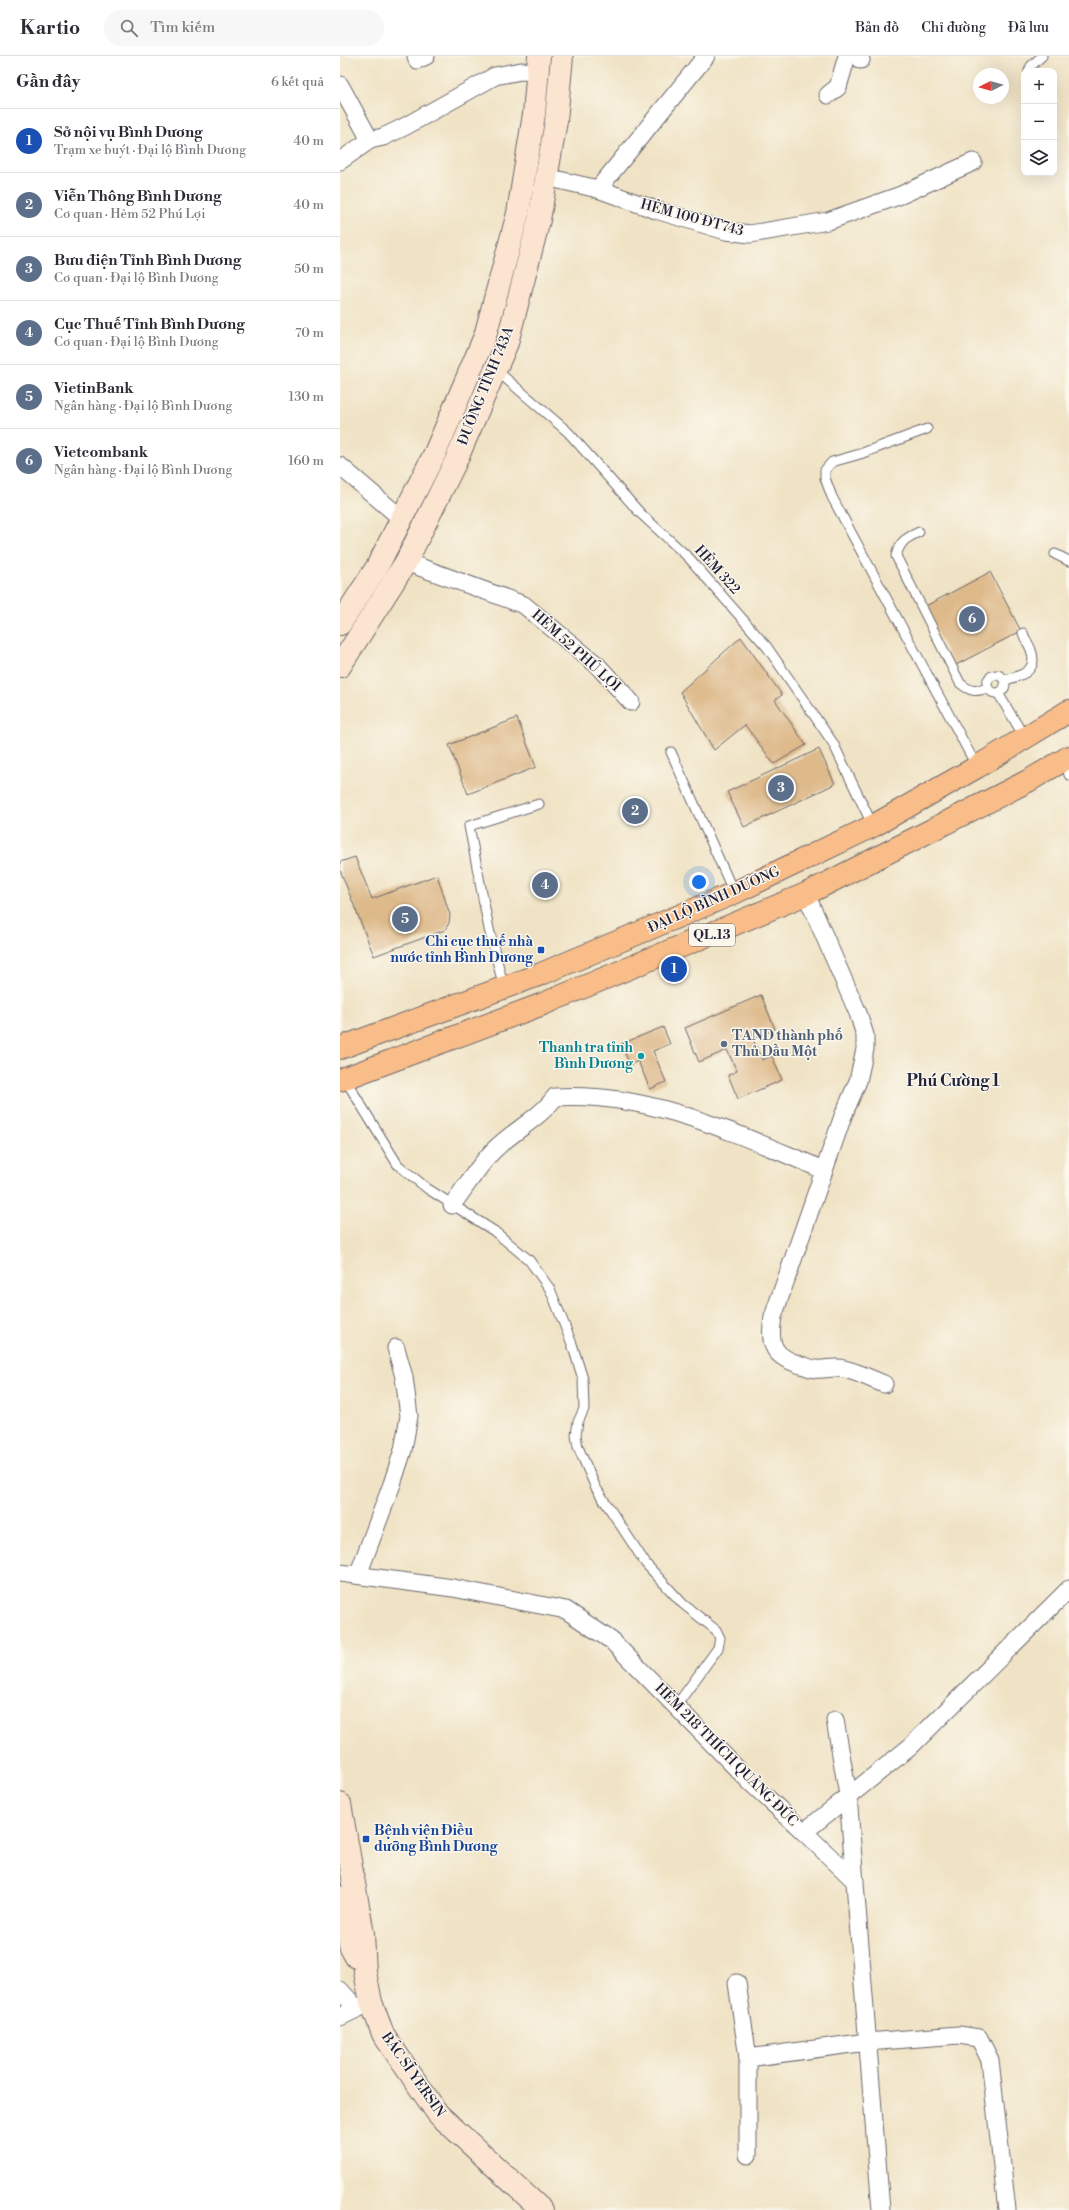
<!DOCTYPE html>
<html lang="vi">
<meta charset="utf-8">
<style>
:root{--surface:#fff;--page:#f7f7f7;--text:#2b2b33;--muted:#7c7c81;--line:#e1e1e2;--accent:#2563eb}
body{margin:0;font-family:"Libre Bodoni",serif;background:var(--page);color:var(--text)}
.controls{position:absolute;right:12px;top:12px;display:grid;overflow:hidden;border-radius:8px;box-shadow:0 4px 16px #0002}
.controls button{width:36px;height:36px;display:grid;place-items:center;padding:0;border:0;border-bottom:1px solid var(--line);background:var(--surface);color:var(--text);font:20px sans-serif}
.compass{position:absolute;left:633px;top:12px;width:36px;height:36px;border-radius:50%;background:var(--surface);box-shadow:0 4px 16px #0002;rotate:264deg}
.you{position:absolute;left:359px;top:826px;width:14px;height:14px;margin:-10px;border:3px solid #fff;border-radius:50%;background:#1a73e8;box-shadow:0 0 0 6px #1a73e833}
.badge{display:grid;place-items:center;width:26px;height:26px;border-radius:50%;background:var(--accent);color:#fff;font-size:13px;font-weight:700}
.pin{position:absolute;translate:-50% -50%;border:2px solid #fff;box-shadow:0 1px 4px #0006}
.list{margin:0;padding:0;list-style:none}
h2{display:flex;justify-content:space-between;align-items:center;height:52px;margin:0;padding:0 16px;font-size:17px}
h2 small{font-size:13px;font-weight:400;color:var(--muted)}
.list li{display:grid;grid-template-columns:26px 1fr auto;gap:12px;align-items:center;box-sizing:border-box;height:64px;padding:0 16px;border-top:1px solid var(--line)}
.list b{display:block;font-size:15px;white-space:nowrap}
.list p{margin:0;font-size:13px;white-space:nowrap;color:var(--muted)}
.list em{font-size:13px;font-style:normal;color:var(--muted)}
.icon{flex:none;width:22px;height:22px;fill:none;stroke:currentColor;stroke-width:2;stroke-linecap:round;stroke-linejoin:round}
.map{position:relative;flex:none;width:729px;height:2154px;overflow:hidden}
header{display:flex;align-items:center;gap:24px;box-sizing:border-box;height:56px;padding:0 20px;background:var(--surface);border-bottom:1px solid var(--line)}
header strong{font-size:19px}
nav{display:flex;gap:22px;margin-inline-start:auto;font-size:14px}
.search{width:280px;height:36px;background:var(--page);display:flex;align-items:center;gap:10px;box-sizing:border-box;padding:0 14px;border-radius:22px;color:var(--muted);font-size:15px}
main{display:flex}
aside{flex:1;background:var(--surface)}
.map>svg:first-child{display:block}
.building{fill:#deba8b}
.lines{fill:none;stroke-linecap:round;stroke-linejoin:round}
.lane-casing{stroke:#6a666b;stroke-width:11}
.street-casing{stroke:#6a666b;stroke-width:19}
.secondary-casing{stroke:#6a666b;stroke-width:24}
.highway-casing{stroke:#6a666b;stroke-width:24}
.lane{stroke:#fff;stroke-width:9}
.street{stroke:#fff;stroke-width:17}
.secondary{stroke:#fce5d0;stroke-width:22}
.highway{stroke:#f8bd89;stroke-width:22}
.transit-dot{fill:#1a4fb4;stroke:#fbf7ec;stroke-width:1.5}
.service-dot{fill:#5c6f8a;stroke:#fbf7ec;stroke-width:1.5}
.culture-dot{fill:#0f9aa8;stroke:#fbf7ec;stroke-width:1.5}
.labels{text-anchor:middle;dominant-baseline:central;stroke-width:3;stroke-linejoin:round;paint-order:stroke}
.shield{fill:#fbf7ec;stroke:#636270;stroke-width:1}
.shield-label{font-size:13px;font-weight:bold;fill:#22223b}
.street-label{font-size:14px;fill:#22223b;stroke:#fbf7ec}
.transit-label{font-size:14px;font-weight:bold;fill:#164399;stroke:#fbf7ec;text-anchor:end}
.service-label{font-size:14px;font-weight:bold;fill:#4e5e75;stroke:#fbf7ec;text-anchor:start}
.culture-label{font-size:14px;font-weight:bold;fill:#0d838f;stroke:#fbf7ec;text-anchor:end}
.quarter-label{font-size:16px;font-weight:bold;fill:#22223b;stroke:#fbf7ec}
</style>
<header>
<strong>Kartio</strong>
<div class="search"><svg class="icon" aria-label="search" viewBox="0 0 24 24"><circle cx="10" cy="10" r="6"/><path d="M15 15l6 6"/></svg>Tìm kiếm</div>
<nav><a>Bản đồ</a><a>Chỉ đường</a><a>Đã lưu</a></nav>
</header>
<main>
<aside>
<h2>Gần đây<small>6 kết quả</small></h2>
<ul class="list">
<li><span class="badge" style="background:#1a4fb4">1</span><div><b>Sở nội vụ Bình Dương</b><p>Trạm xe buýt · Đại lộ Bình Dương</p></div><em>40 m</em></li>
<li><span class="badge" style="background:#5c6f8a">2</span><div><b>Viễn Thông Bình Dương</b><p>Cơ quan · Hẻm 52 Phú Lợi</p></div><em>40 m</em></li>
<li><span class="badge" style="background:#5c6f8a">3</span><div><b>Bưu điện Tỉnh Bình Dương</b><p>Cơ quan · Đại lộ Bình Dương</p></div><em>50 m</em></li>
<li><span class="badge" style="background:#5c6f8a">4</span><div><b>Cục Thuế Tỉnh Bình Dương</b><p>Cơ quan · Đại lộ Bình Dương</p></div><em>70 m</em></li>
<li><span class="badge" style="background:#5c6f8a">5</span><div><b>VietinBank</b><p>Ngân hàng · Đại lộ Bình Dương</p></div><em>130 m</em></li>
<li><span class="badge" style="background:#5c6f8a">6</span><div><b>Vietcombank</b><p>Ngân hàng · Đại lộ Bình Dương</p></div><em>160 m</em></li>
</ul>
</aside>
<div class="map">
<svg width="729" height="2154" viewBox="0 0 729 2154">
<rect width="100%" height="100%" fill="#fbf7ec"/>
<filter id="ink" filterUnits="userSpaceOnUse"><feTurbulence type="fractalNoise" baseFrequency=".025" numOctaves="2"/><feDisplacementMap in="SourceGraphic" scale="8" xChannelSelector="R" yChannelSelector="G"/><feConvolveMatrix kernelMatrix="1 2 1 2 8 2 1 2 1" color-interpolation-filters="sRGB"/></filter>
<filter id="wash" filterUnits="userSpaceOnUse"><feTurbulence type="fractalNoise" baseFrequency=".012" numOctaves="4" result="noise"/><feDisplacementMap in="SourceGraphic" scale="16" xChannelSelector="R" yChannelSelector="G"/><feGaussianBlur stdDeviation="0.9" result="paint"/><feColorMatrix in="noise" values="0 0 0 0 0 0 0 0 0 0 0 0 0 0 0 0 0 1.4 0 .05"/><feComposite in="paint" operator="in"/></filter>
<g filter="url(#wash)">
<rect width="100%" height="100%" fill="#f0e3c5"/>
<g id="blocks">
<!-- building -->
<g class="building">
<polygon points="650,516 681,575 614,610 584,551"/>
<polygon points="401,581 442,639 435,644 466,689 434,708 405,669 374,694 340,636"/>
<polygon points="177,662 196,711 128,738 109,689"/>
<polygon points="479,693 495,728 404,771 387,736"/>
<polygon points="15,801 32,843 97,819 110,859 109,867 105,874 34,900 0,814 0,806"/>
<polygon points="421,939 435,973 413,983 422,1004 432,1000 442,1024 398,1043 388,1019 397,1015 387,994 359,1006 345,972"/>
<polygon points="323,971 330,988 313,995 326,1026 310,1033 298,1005 290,1009 281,988"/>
</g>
</g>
</g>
<g filter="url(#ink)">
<use href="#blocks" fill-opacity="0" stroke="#6a666b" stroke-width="1"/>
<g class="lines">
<!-- lane casing -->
<g class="lane-casing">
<g id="lane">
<polyline points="689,15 691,10 702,0"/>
<polyline points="156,314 228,376 300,457 349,502 427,591 493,687 533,770"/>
<polyline points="587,373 520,398 492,406 485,414 485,422 492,441 637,711"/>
<path d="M579,476c-13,6 -19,9 -23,24l64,127c10,9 16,9 28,5"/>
<polyline points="715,498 729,505"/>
<circle cx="656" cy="628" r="9"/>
<path d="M665,624c16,-4 34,-9 26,-30 -2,-6 -6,-10 -8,-17"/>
<polyline points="658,637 685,682"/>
<polyline points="331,696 394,837"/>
<polyline points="725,703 729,719"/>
<polyline points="164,932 149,873 129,770 199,748"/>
<polyline points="5,1023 58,1109 88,1133 154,1175 189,1204 210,1233 232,1288 243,1323 244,1353 238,1366 236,1379 238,1391 256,1432 306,1508 343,1548 376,1574 380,1582 378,1592 336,1650"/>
</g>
</g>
<!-- street casing -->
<g class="street-casing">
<g id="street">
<polyline points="76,0 77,4 86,0"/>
<polyline points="519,0 521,4"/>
<polyline points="0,29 30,84"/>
<polyline points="488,39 498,31 507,0"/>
<polyline points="0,105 30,84 43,81 64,71 155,20 181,15 198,16"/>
<polyline points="206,121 258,133 316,154 386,175 410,178 488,165 561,139 633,106"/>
<polyline points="258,133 366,0"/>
<polyline points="0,410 62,463"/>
<polyline points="66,506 184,549 257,609 291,646"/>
<path d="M466,838l52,119 7,22v14l-7,32 -15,35 -70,201c-5,29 1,40 28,48 5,1 10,4 15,4 10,1 18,-3 28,0 14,3 27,10 40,15"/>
<path d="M112,1149c14,-18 26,-39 42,-55 19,-19 46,-32 61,-53 95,-6 183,38 269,73"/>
<polyline points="0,1517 113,1532 226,1554 272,1585 410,1726 464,1776 570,1691 729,1533"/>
<polyline points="18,1519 52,1428 63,1394 69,1360 64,1321 56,1292"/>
<polyline points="495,1664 508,1739 541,2154"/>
<polyline points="464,1776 515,1825"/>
<polyline points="397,1927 408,2002 408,2099"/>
<polyline points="0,1934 17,1953"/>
<polyline points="0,1961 31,1946"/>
<polyline points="408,2002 527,1986 619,1979 639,1982 650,2004 667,2154"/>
</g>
</g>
<!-- secondary casing -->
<g class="secondary-casing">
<g id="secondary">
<polyline points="0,568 37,511 95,397 145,280 178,157 194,58 199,0"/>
<polyline points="0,610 66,506 115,407 167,287 199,164 216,65 222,0"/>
<polyline points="0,1748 23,1878 25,1916 31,1946 43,1978 98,2058 202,2154"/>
<polyline points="0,1841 11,1892 16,1901"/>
</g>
</g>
<!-- highway casing -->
<g class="highway-casing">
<g id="highway">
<polyline points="0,992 201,918 394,837 533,770 637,711 729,655"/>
<polyline points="0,1024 203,948 466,838 688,725 729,701"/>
</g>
</g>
<!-- lane -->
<use href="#lane" class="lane"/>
<!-- street -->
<use href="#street" class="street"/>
<!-- secondary -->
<use href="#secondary" class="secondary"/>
<!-- highway -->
<use href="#highway" class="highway"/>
</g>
</g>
<!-- markers -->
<g class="transit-dot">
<rect x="197" y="890" width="8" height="8" rx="2"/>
<rect x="22" y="1779" width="8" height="8" rx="2"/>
</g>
<circle class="service-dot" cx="384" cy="988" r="4"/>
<circle class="culture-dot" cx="301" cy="1000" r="4"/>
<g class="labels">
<!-- shield labels -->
<rect class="shield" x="349" y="868" width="46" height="22" rx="3"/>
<g class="shield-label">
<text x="372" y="879">QL.13</text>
</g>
<!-- street labels -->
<g class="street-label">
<text transform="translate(352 162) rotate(15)">HẺM 100 ĐT743</text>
<text transform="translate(146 330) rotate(-68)">ĐƯỜNG TỈNH 743A</text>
<text transform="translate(377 514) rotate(48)">HẺM 322</text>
<text transform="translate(236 595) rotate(42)">HẺM 52 PHÚ LỢI</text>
<text transform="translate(374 844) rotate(-24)">ĐẠI LỘ BÌNH DƯƠNG</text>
<text transform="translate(386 1699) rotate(45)">HẺM 218 THÍCH QUẢNG ĐỨC</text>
<text transform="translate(73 2019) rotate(55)">BÁC SĨ YERSIN</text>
</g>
<!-- transit labels -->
<g class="transit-label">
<text x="193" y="886">Chi cục thuế nhà<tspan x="193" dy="16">nước tỉnh Bình Dương</tspan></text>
<text x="34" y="1775" text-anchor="start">Bệnh viện Điều<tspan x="34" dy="16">dưỡng Bình Dương</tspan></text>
</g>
<!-- service labels -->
<g class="service-label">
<text x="392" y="980">TAND thành phố<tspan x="392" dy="16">Thủ Dầu Một</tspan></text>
</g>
<!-- culture labels -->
<g class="culture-label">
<text x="293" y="992">Thanh tra tỉnh<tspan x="293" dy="16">Bình Dương</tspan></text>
</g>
<!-- quarter labels -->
<g class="quarter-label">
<text x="613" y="1025">Phú Cường 1</text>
</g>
</g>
</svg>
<div class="controls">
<button>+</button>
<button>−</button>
<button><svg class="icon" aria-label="layers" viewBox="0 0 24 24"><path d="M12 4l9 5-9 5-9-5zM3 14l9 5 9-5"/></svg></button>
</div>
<svg class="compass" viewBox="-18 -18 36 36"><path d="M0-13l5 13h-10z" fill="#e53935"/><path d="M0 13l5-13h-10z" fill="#7c7c81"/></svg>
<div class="you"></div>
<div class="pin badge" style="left:334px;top:913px;background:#1a4fb4">1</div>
<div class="pin badge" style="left:295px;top:755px;background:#5c6f8a">2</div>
<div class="pin badge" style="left:441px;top:732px;background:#5c6f8a">3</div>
<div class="pin badge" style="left:205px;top:829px;background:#5c6f8a">4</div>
<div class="pin badge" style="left:65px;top:863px;background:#5c6f8a">5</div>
<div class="pin badge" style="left:632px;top:563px;background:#5c6f8a">6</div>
</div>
</main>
